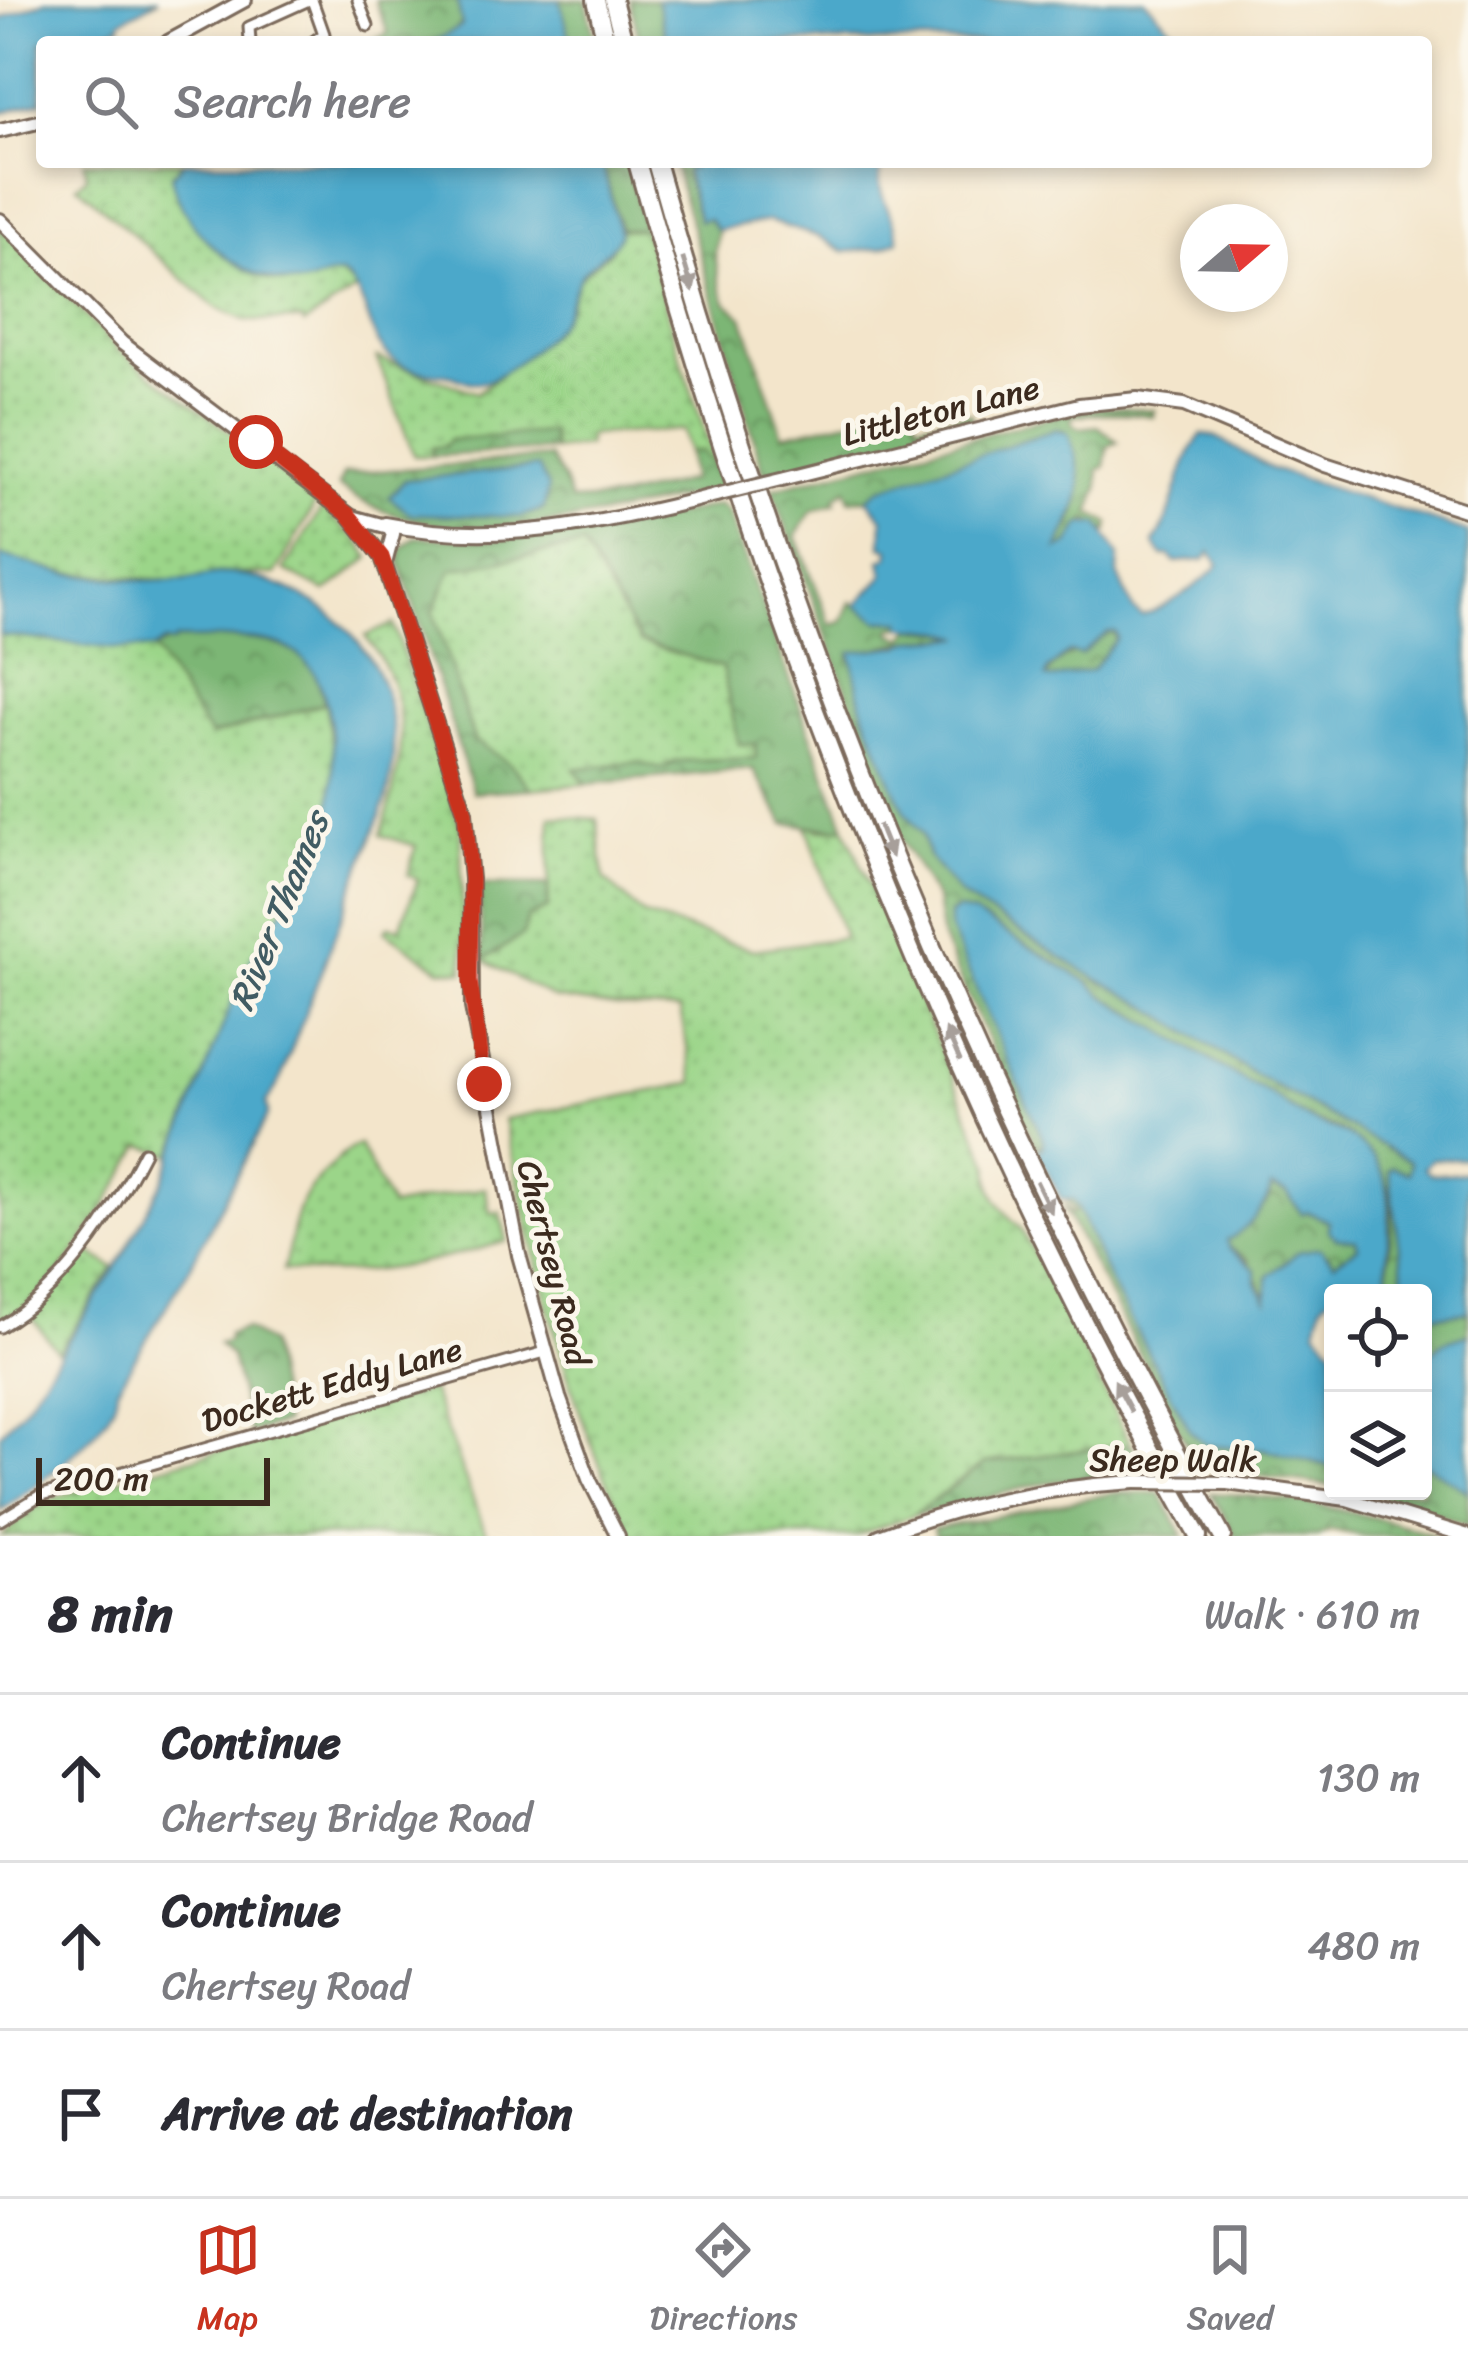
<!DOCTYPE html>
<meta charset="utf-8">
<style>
:root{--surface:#fff;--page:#f2f2f3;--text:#2b2b33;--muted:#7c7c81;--line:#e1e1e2;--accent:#c8321e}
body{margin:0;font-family:Sriracha,sans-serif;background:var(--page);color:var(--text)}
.controls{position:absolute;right:36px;bottom:36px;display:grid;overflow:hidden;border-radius:12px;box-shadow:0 6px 18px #0003}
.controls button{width:108px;height:108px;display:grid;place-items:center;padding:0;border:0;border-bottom:3px solid var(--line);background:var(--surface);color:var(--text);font:60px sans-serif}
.compass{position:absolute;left:1180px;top:204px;width:108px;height:108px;border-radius:50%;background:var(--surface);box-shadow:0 6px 18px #0003;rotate:70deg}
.scale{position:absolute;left:36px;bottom:30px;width:234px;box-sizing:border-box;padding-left:12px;border:6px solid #3b2a1e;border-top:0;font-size:33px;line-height:42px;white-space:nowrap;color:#3b2a1e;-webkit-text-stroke:9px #fbf7ec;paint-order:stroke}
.stop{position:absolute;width:36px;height:36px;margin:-27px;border:9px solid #c8321e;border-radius:50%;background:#fff}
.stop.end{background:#c8321e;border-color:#fff;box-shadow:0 3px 12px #0008}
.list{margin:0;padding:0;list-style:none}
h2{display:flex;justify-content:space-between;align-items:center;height:156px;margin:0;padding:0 48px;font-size:51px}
h2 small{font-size:39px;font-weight:400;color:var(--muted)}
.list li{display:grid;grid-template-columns:78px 1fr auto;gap:36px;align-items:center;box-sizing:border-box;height:168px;padding:0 48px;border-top:3px solid var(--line)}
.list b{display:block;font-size:45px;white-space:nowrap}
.list p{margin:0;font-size:39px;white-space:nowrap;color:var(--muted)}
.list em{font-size:39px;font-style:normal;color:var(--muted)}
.icon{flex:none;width:66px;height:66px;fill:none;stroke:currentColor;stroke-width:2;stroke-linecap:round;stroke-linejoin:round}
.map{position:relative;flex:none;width:1468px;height:1536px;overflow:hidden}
.search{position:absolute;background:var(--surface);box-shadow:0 6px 18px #0003;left:36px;right:36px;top:36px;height:132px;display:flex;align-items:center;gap:30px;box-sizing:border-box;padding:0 42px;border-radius:12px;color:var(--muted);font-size:45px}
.sheet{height:660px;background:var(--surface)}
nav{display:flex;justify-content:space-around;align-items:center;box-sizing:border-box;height:168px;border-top:3px solid var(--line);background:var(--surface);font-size:33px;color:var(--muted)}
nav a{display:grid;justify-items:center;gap:6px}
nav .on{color:var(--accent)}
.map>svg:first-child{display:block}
.grass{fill:url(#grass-dots);stroke:#6b8054;stroke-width:3}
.forest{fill:url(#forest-crowns);stroke:#5c704a;stroke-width:3}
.water{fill:#4ba8ca;stroke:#436974;stroke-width:3;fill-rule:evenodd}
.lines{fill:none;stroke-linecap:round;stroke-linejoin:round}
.street-casing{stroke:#7b6b5b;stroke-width:15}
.secondary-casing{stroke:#7b6b5b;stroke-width:18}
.highway-casing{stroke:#7b6b5b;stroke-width:22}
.street{stroke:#fff;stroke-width:9}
.secondary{stroke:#fff;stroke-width:12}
.highway{stroke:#fff;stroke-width:16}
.secondary-bridge-casing{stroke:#7b6b5b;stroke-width:18;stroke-linecap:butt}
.secondary-bridge{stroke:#fff;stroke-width:12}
.oneway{fill:#a79f9a}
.route{stroke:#c8321e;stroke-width:15}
.labels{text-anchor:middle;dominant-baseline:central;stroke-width:10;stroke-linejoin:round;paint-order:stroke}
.street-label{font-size:33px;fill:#3b2a1e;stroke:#fbf7ec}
.water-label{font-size:36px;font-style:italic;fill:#415c63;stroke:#fbf7ec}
</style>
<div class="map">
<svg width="1468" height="1536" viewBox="0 0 1468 1536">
<defs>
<pattern id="grass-dots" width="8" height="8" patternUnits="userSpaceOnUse" patternTransform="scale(3)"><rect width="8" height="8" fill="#9bd589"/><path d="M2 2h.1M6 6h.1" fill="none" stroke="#86b776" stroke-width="1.8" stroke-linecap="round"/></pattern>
<pattern id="forest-crowns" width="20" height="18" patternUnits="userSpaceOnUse" patternTransform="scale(3)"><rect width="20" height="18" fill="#7cb675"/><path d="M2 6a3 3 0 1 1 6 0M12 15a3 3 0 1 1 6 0" fill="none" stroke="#67945f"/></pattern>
</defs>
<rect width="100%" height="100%" fill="#fbf7ec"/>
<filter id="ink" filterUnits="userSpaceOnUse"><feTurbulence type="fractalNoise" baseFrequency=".00833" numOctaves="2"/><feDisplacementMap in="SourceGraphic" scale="24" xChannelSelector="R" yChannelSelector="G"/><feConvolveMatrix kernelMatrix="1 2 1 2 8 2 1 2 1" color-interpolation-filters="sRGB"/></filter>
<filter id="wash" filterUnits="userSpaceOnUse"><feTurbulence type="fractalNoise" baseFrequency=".004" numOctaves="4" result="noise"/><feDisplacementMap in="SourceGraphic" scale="48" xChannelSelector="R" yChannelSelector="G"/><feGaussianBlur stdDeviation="2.7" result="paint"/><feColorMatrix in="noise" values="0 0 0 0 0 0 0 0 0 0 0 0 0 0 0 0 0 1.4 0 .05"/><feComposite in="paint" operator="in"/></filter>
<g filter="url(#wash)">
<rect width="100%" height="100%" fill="#f3e5cb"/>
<!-- grass -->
<g class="grass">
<path d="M84,162h100c-41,31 55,114 90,119 24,3 41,-2 65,-7l19,15 -54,35 -2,-4 -56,1 -32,-15 -137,-121 10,-8z"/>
<polygon points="0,227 118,350 319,497 275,575 223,573 178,581 64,573 0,556"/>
<polygon points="620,229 644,229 678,350 717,470 700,451 688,453 683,430 588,435 587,446 553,450 551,432 450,440 444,447 432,448 432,456 414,456 377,358 477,393 552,332 568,308 579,278 611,250"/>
<polygon points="322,508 360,543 370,558 326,592 284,570"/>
<polygon points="583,546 640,642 722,667 739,743 755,744 756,759 676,761 660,770 575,770 587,784 531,789 510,764 474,740 433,611 452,568"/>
<path d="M393,624l67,202 4,145 -24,-2 -55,-38 4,-5 11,2 18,-48 -10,-5 8,-29 -35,-11c22,-72 35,-135 -16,-199z"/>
<path d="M0,632l154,17 57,87 114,-33 10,55 -4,48 -22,58 -64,110 -73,181 -30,-10c-30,49 -87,158 -142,178z"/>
<path d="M551,816l46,3 7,60 41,37 108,34 91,-12 -38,-114 13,6 26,-3 145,339c-3,24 12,46 30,61l111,217 -146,19 -73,53 -57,20h-222c-69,-131 -96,-274 -129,-417l190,-36 -14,-73 -64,-3 -63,-9 -70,-38 39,-25 6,-18 20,-9z"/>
<path d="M359,1145l32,62 94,-19 6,25 9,-1 7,29c-78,23 -143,38 -224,29 14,-46 7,-66 46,-102 10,-10 17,-18 30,-23z"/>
<polygon points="87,1251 114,1268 58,1352 30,1315"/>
<polygon points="431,1390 487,1536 2,1536 35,1508 60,1496"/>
</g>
<!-- forest -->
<g class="forest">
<path d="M375,0h82l6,22c-22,28 -61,20 -93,20l18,-9z"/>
<polygon points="559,0 586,0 596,42 570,42"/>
<polygon points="630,0 657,0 667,42 640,42"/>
<polygon points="602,162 627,162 644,229 620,229"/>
<polygon points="673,162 695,162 685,171 698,220 708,219 718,230 715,253 719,281 726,302 743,317 783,435 912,406 917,423 971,413 972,427 765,477"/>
<path d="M1105,407l49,3 -1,6c-25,-4 -54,-4 -82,1l2,7 7,4 18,-2 20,16 -10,4 -3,21 -7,3 1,18 -9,25 20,10 -2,8 -8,-1 -12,-11 -24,31 -6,-3c33,-53 23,-62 6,-117l-7,-1 -176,59 -14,11 -17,1 -4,-11 -11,9 1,5 -24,8 -16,25 35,89 11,-3 9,-20 28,19h24l-1,6 -10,1v4l12,6 8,-10 42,5v7h-43l-61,15 8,23 3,26 32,82 13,27 16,20 6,23 32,39 130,80 56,30 103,66 161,90 -1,12 -20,-3 17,123h-17c-6,-35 11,-79 -3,-111 -6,-15 -29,-41 -42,-50 -13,-8 -30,-9 -43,-17 -20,-12 -34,-26 -56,-34l-141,-85 -17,-15 -113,-67 -21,-3 -4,4 94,225v8l-7,-2 -94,-207 -6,-39 -33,-57 -131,-354 303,-78z"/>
<polygon points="551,432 553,450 432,456 432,448 444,446 450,440"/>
<path d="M700,451l17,19 5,18c-113,26 -284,74 -384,-2l6,-12 205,-17 14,22 8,22 46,-2 74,-19 -3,-27z"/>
<path d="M719,505l9,8 117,314c-22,3 -38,-3 -60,-3l-32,-55 -166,15 -13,-15 63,-7 23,7 16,-8 80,-3 -1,-14h-16l-17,-77 -82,-25 -57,-96 -131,23 -19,42 41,129 36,24 21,25 -58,3 -73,-230 2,-14 13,-11 78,3 110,-8z"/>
<path d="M1113,631l3,9 -24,30 -40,9 -6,-2c10,-19 23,-21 41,-30 8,-4 17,-12 26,-16z"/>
<path d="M176,639c40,0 97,-8 129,21 12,11 15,29 20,43l-115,33 -56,-87z"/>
<polygon points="479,885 548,885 548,908 528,917 523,935 483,960"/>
<path d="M1271,1187l16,6 14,20 6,-1 22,9 -1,6 10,11 8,-2 10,4 2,7 -24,16 -5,-7 -31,-4c-17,18 -32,25 -31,48l-19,-41 -18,-11 -4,-8c19,-9 28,-26 43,-42z"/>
<polygon points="1064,1198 1072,1199 1077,1206 1112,1286 1191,1432 1213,1446 1263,1449 1333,1467 1333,1486 1199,1468 1069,1218 1063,1205 1072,1214 1075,1211"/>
<polygon points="1468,1312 1468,1334 1443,1342 1423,1359 1423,1316"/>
<polygon points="245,1329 269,1344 284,1423 250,1433 231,1357 218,1344 228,1341 228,1334"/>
<polygon points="1131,1444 1145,1470 1043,1483 912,1516 985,1463"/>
<polygon points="1423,1463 1468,1491 1468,1526 1418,1506 1361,1491 1423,1491"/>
<polygon points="1114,1493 1160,1493 1184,1536 935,1536 933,1529"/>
<path d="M1211,1493c82,5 149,18 228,43h-73l-35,-6 -14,6h-81z"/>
</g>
<!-- water -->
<g class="water">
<polygon points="48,0 159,0 120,21 121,25 106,31 97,42 42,42 42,101 0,113 0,19"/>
<polygon points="457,0 560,0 571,42 433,42 462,26"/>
<polygon points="657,0 1145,0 1185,42 667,42"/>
<path d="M184,162h418l18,72c-9,19 -25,25 -38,40 -9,12 -11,29 -19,43 -11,19 -64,66 -87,66 -10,0 -17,-6 -27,-8 -20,-2 -45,-4 -61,-20 -23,-22 -19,-61 -45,-80 -15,-2 -29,9 -45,9 -57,-3 -115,-51 -127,-108z"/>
<path d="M695,162h186c-7,39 13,46 18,78l-18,8 -37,4 -24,-15 -52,-16 -51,9 -9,-11 -9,2 -14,-51 7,-2z"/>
<path d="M1057,429l11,4c22,56 13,66 -10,116l11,-5 12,-20h18l20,32 -1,18 15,35 9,7c18,-5 66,-36 77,-52l-8,-12 -7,8 -30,2 -4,-6h-8l-8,-13c24,-33 22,-78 48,-109l12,2 58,33 196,63v626l-36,1 -8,9 6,6 38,-1v139l-45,4v-23h-17l-17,-123 4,-3 16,6 1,-12 -161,-90 -103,-66 -56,-30 -130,-80 -32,-39 -6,-23 -16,-20 -13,-27 -32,-82 -10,-52 49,-6 11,-6 52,-3 -19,-6 -42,-4v-6h-23l-23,-16 28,-30 -3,-15 8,-3 1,-8 -8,-3 1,-28 -16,-19 14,-11zM1108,632h7l2,6 -25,32 -40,9 -6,-2 2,-7 21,-18 12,3z"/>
<polygon points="538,467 548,487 544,509 520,517 410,514 389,497 405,480"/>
<path d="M0,556c24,4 47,15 71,18 35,3 75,9 110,6 18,-1 35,-9 54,-6 116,19 181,112 151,226l-107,283 -13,20 2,11 -79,155 -72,119c1,40 -84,101 -117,123v-77l25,-28 91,-138 25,-46 21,-39 75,-194 16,-34 49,-75 21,-56 5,-1c9,-50 13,-158 -48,-178 -32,-11 -71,-5 -104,-6l-3,4 -9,-1 -10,7h-38l-116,-14z"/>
<path d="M957,910l17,4 113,67 17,15 141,85c22,8 36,22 56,34 16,10 35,12 51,23 60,41 27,98 37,155h-21l-4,-8 -20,-2 -22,21 -6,25 17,19v119l-70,-18 -57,-4 -15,-13 -79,-146 -35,-80 -5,-7 -11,1 -24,-49 6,-4v-7l-94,-213v-12zM1271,1187l16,6 15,21 5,-2 22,9 -1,9 8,8 20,2 2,7 -24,16 -14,-15 -22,4 -30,24 -1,24 -11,-18v-12l-26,-22 -3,-8c16,-6 41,-34 44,-53z"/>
<polygon points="1468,1334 1468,1491 1423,1463 1423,1359 1443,1342"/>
</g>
</g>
<g filter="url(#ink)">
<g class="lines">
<!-- street casing -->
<g class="street-casing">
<g id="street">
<polyline points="312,0 324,34 313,42"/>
<polyline points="358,0 368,26"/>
<polyline points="250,42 249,27 309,0"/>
<path d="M0,1327c64,-37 111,-110 144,-175"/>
<polyline points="0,1520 39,1496 545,1352"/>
</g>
</g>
<!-- secondary casing -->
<g class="secondary-casing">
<g id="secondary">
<polyline points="168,42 245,0"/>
<polyline points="0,131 42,121"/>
<polyline points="0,220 122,343 349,515 382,557 465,812 471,879 472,1007 519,1255 559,1397 589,1479 618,1536"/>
<polyline points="786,478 1079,405 1137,399 1184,405 1325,465 1468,511"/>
<polyline points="352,517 389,527 393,534 386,560"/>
<path d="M385,524c112,23 223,-1 331,-29"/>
<polyline points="1227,1483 1347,1499 1468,1536"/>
<path d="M879,1536c83,-32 168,-49 256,-54"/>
</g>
</g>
<!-- highway casing -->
<g class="highway-casing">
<g id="highway">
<polyline points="596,0 606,42"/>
<polyline points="613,0 624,42"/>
<path d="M637,162c132,477 318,942 561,1374"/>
<path d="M656,162c136,488 320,931 566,1374"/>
</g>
</g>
<!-- street -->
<use href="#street" class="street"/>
<!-- secondary -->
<use href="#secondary" class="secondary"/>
<!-- highway -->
<use href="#highway" class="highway"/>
<!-- secondary-bridge casing -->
<g class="secondary-bridge-casing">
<g id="secondary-bridge">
<polyline points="716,495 786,478"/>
<polyline points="1135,1482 1227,1483"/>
</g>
</g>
<!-- secondary-bridge -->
<use href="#secondary-bridge" class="secondary-bridge"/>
</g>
<!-- one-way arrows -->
<defs><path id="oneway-solid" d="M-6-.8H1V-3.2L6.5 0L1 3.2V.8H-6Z" transform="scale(3)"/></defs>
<g class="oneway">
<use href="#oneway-solid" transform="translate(688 275) rotate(73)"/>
<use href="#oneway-solid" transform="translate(885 841) rotate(68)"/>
<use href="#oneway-solid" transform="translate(953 1045) rotate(-114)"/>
<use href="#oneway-solid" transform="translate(1044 1197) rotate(64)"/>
<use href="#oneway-solid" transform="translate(1123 1396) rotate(-118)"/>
</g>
</g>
<g class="lines" filter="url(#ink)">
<!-- route -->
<polyline class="route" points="256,442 349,515 382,557 465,812 471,879 470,981 484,1084"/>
</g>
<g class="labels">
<!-- street labels -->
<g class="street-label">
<text transform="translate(941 411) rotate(-14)">Littleton Lane</text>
<text transform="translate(553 1263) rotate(76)">Chertsey Road</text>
<text transform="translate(332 1385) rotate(-16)">Dockett Eddy Lane</text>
<text x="1173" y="1460">Sheep Walk</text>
</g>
<!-- water labels -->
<g class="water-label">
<text transform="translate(279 911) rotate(-68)">River Thames</text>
</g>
</g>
</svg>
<div class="controls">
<button><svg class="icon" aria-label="locate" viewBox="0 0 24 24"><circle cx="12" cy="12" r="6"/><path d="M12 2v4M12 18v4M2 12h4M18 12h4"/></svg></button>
<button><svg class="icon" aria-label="layers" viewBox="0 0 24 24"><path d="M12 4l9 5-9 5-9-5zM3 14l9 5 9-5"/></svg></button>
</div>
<svg class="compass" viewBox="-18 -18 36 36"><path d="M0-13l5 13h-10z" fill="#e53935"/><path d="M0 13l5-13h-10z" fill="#7c7c81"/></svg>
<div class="scale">200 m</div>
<div class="stop" style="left:256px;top:442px"></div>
<div class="stop end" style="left:484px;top:1084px"></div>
<div class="search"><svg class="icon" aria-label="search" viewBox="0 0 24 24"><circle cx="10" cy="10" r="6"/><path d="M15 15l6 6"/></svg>Search here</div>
</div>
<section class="sheet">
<h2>8 min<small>Walk · 610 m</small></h2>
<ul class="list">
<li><svg class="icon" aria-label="ahead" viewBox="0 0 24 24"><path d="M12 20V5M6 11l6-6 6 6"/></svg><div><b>Continue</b><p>Chertsey Bridge Road</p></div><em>130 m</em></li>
<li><svg class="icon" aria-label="ahead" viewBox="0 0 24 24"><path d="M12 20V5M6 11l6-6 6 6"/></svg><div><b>Continue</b><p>Chertsey Road</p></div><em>480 m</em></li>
<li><svg class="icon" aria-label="arrive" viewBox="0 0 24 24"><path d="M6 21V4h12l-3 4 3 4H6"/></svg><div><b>Arrive at destination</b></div></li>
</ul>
</section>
<nav>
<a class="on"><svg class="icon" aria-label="map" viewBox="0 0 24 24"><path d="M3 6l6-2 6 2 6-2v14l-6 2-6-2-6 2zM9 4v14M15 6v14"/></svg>Map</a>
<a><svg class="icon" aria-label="directions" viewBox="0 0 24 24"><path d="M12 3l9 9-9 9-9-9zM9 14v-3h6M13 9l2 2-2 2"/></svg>Directions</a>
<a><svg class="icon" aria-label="saved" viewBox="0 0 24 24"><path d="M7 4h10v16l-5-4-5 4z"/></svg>Saved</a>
</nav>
